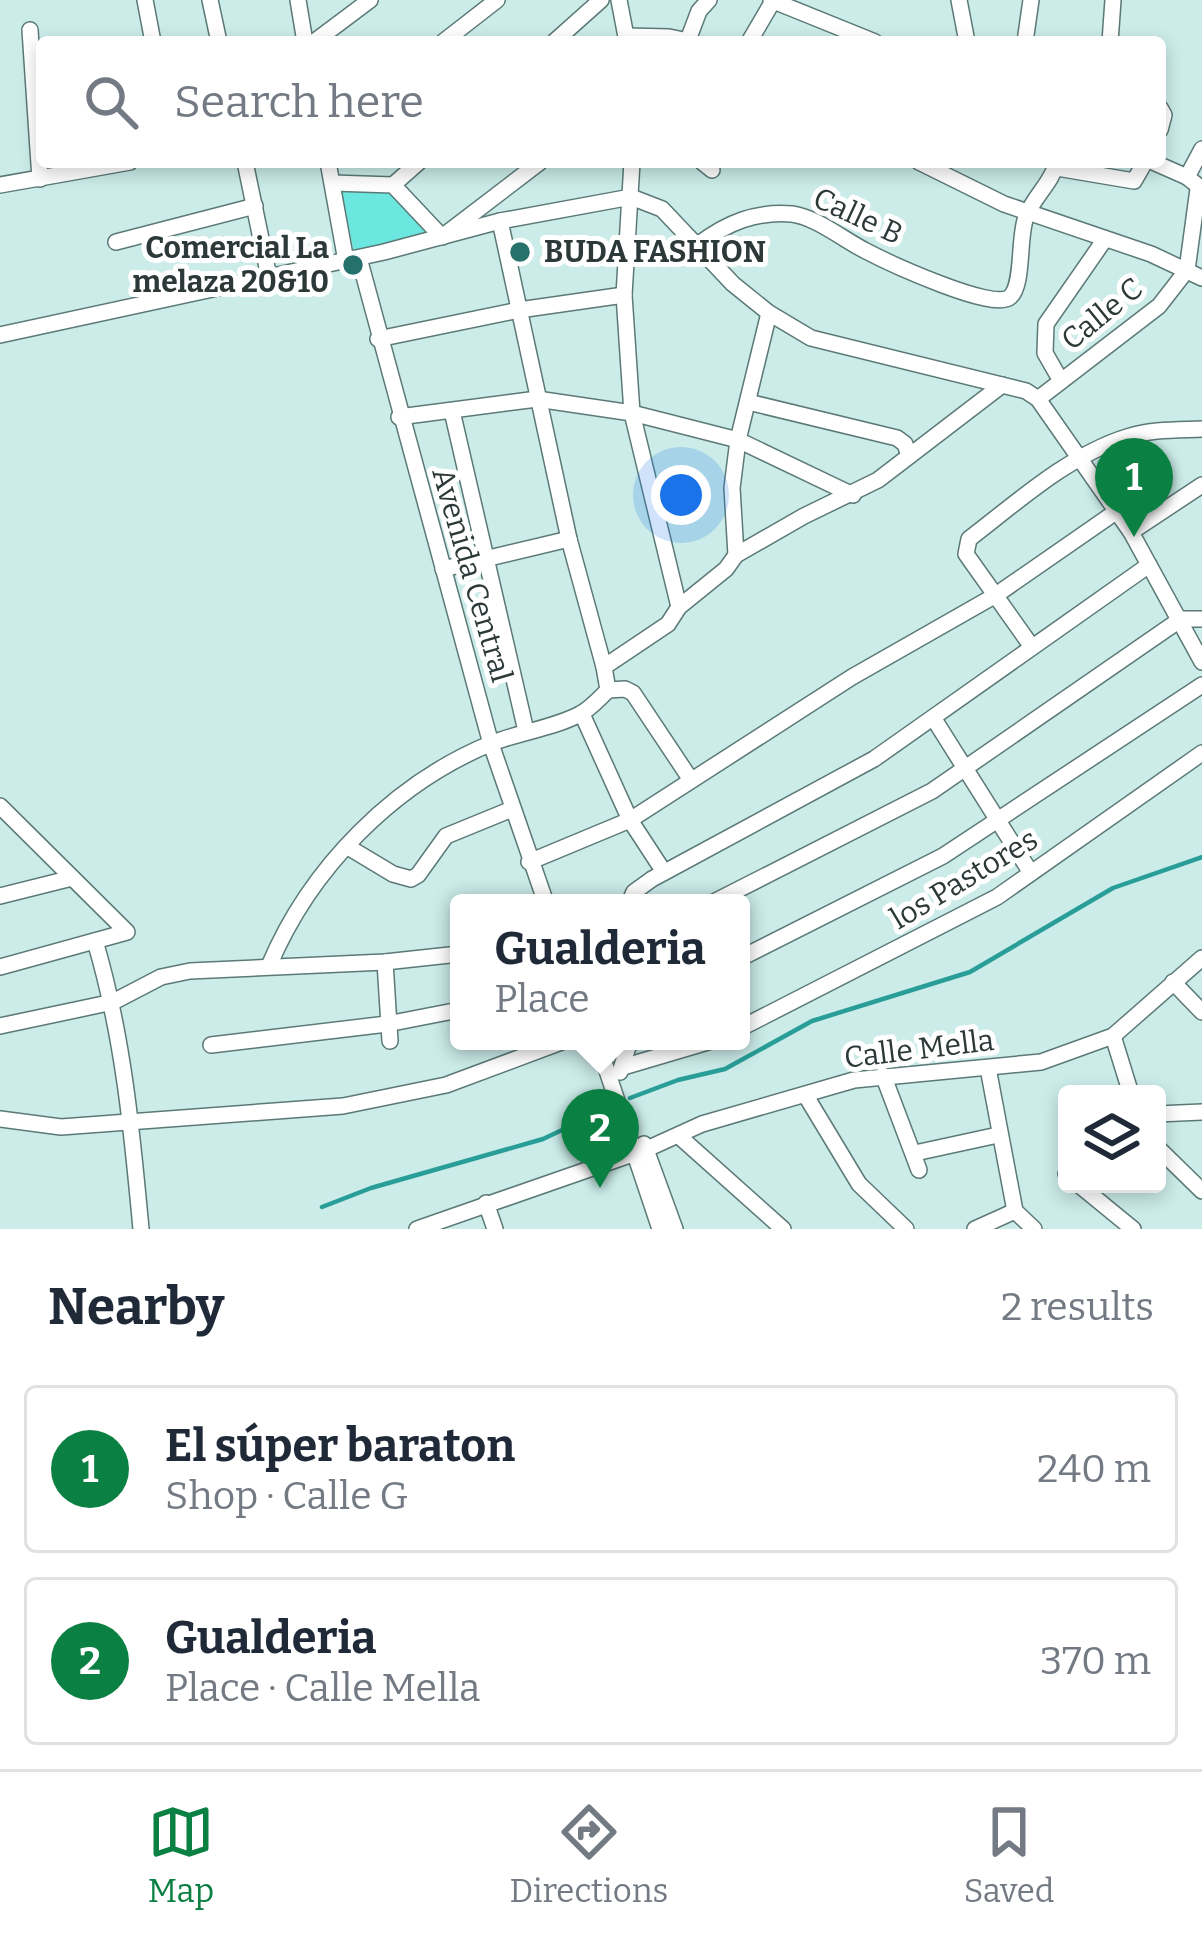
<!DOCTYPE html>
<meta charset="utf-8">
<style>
:root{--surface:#fff;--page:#f2f2f3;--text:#1f2937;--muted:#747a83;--line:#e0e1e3;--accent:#0b8043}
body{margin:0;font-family:Bitter,serif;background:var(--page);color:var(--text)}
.controls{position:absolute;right:36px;bottom:36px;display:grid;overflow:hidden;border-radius:12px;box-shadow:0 6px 18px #0003}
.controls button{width:108px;height:108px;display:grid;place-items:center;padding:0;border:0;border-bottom:3px solid var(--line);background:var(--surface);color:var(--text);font:60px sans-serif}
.you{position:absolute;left:681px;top:495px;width:42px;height:42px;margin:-30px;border:9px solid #fff;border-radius:50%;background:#1a73e8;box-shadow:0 0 0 18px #1a73e833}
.badge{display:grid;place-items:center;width:78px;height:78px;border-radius:50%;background:var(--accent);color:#fff;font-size:39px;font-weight:700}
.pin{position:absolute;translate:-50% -99px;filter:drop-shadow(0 3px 6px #0008)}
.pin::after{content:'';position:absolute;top:63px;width:42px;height:36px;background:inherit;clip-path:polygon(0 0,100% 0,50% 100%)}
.popup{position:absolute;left:450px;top:894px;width:300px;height:156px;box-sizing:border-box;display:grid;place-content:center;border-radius:12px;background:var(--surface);filter:drop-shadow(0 3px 9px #0005);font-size:39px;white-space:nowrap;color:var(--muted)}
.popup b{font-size:45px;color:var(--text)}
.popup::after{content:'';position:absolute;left:50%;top:100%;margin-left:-24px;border:24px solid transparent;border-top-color:var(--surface)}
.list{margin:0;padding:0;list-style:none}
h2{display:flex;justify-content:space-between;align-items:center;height:156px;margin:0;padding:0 48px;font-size:51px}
h2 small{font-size:39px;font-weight:400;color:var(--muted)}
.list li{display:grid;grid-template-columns:78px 1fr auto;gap:36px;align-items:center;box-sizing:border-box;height:168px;margin:0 24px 24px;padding:0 24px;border:3px solid var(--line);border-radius:12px}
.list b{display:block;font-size:45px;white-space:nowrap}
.list p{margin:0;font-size:39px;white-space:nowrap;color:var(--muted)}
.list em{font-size:39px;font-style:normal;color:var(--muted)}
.icon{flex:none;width:66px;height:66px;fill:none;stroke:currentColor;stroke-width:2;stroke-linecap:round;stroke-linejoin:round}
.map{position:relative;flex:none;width:1202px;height:1229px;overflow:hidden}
.search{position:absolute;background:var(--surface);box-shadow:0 6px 18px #0003;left:36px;right:36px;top:36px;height:132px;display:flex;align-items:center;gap:30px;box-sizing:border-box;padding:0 42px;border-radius:12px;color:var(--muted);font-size:45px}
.sheet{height:540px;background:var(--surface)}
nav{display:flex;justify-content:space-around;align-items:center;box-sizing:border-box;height:168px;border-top:3px solid var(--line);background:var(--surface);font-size:33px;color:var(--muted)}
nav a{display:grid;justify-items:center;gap:6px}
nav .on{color:var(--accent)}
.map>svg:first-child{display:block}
.green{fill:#6ce7df}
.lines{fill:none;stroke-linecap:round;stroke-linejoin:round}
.stream{stroke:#299e98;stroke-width:4.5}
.street-casing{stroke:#5b7977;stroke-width:18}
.street{stroke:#fff;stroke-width:15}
.poi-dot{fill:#27716d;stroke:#fff;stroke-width:4.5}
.labels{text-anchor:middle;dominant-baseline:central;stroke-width:10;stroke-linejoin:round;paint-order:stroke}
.street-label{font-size:30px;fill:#2c3938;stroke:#fff}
.poi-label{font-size:30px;font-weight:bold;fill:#2c3938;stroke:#fff;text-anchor:end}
</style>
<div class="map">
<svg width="1202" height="1229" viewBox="0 0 1202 1229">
<rect width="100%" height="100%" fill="#cbece9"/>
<!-- green -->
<polygon class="green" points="340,189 393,190 426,232 354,252"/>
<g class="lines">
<!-- stream -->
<g class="stream">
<polyline points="630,1098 678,1080 725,1069 812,1021 970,972 1113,888 1202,857"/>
<polyline points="322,1207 371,1188 543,1139 611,1107"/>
</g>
<!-- street casing -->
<g class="street-casing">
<g id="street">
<polyline points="145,0 153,42"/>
<polyline points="210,0 219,42"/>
<polyline points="298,0 305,42"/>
<polyline points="619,0 627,42"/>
<polyline points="771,0 875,42"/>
<polyline points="959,0 967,42"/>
<polyline points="30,30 40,179"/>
<polyline points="626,36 669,37 693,42"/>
<polyline points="688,40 699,11 709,0"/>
<polyline points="314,42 370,0"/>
<polyline points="443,42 497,0"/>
<polyline points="554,42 601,0"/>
<polyline points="749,42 773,1"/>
<polyline points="1025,42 1031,0"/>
<polyline points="1110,42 1113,0"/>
<polyline points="1160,108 1164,115 1160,130"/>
<polyline points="245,162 269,277"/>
<polyline points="328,162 346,261"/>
<polyline points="632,162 624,295 632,413 679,607"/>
<polyline points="702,162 712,170"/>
<polyline points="919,162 1004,204 1151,254 1202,278"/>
<polyline points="1153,162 1187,177 1202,189"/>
<polyline points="1057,168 1134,181 1145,162"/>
<polyline points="1187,177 1202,149"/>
<polyline points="333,183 393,185 442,237 540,162"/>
<polyline points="0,185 130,162"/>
<polyline points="393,185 419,162"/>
<polyline points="500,221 569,539 604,667"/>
<polyline points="116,242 255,206"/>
<path d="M699,244c28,-21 56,-33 93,-30 24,3 52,26 74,37 21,11 128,61 144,46 14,-12 8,-60 16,-80 7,-20 26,-34 31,-55"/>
<polyline points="359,258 491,744 546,903"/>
<polyline points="0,335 384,252 500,221 631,197 662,209 733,284 769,313 811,338 1026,391 1038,399 1131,532 1202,662"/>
<polyline points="378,339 519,310 624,295"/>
<polyline points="1061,381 1045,353 1046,324 1105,239"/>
<polyline points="1038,399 1159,306 1187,270 1198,189"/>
<polyline points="748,402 897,438 905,444 909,456"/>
<polyline points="452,411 526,731"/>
<polyline points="399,417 537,399 632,413 738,440 853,495"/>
<polyline points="1131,532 1202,485"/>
<polyline points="736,555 732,488 738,440 769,313"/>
<polyline points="443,569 569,539"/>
<path d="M1032,647l-66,-93 3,-15c47,-36 100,-84 158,-102 24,-8 50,-7 75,-8"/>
<polyline points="608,690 625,689 633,693 691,780"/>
<polyline points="582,714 630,820 664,872"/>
<polyline points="934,719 1031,873"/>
<polyline points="0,806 127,932 0,967"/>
<polyline points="348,847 393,874 411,879 418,875 446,836 512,809"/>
<polyline points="529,862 630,820 852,677 996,595 1117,511"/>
<polyline points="0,896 72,878"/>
<polyline points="629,903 634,892 652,879 874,759 1149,565"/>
<polyline points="712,903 932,791 1181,619 1202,619"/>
<path d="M95,941c28,94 37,190 46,288"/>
<polyline points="741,958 943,856 1202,685"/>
<polyline points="385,962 390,1041"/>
<path d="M269,966c41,-98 125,-183 223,-223 28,-11 62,-15 88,-29 10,-5 20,-16 28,-24l-4,-23 64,-43 11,-17 47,-38 10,-14 68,-39 74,-36 124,-95"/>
<polyline points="1173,982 1202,1012"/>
<polyline points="0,1026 113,1002 161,977 190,971 385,962 459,954"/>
<polyline points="741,1028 997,897 1202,753"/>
<polyline points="1113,1036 1131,1094"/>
<polyline points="597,1041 660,1229"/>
<polyline points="211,1045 387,1024 459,1010"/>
<polyline points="623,1067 711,1041"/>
<polyline points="988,1068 1015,1211 1034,1229"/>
<polyline points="620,1072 630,1041"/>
<polyline points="883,1075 919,1170"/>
<polyline points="806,1096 859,1184 906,1229"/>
<polyline points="1157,1114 1202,1112"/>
<polyline points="0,1119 61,1127 343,1106 446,1085 564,1041"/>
<polyline points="680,1137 783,1229"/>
<polyline points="644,1144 675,1229"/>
<polyline points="1157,1147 1202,1191"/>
<polyline points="915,1153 998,1135"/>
<polyline points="1066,1174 1067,1175"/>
<polyline points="1078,1184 1133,1229"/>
<polyline points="486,1203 495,1229"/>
<polyline points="417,1229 647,1149 702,1124 854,1080 1041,1062 1113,1036 1202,958"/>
<polyline points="975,1229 1015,1211"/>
</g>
</g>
<!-- street -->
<use href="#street" class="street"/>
</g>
<!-- markers -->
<g class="poi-dot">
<circle cx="520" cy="252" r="12"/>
<circle cx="353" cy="265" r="12"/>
</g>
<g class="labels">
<!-- street labels -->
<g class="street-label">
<text transform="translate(858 216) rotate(25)">Calle B</text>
<text transform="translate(1102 314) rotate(-39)">Calle C</text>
<text transform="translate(472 575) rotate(74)">Avenida Central</text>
<text transform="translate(964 879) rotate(-31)">los Pastores</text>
<text transform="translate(919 1049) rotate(-7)">Calle Mella</text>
</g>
<!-- poi labels -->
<g class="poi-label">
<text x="329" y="248">Comercial La<tspan x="329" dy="34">melaza 20&amp;10</tspan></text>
<text x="544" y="252" text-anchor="start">BUDA FASHION</text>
</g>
</g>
</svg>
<div class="controls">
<button><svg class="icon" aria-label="layers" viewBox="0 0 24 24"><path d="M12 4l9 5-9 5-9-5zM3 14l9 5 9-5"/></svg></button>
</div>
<div class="you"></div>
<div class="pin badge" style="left:1134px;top:537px">1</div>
<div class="pin badge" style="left:600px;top:1188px">2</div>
<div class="popup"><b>Gualderia</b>Place</div>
<div class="search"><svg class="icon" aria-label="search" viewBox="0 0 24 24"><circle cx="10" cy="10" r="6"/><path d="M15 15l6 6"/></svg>Search here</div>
</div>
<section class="sheet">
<h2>Nearby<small>2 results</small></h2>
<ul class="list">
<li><span class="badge">1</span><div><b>El súper baraton</b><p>Shop · Calle G</p></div><em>240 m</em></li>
<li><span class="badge">2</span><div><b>Gualderia</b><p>Place · Calle Mella</p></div><em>370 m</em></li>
</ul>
</section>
<nav>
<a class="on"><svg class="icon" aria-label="map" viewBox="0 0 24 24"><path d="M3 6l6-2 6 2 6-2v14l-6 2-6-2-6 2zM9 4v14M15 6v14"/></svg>Map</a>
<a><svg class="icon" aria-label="directions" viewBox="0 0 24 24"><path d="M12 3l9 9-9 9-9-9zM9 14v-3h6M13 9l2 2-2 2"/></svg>Directions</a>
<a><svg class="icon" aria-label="saved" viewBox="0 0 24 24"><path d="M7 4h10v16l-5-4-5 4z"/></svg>Saved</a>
</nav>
